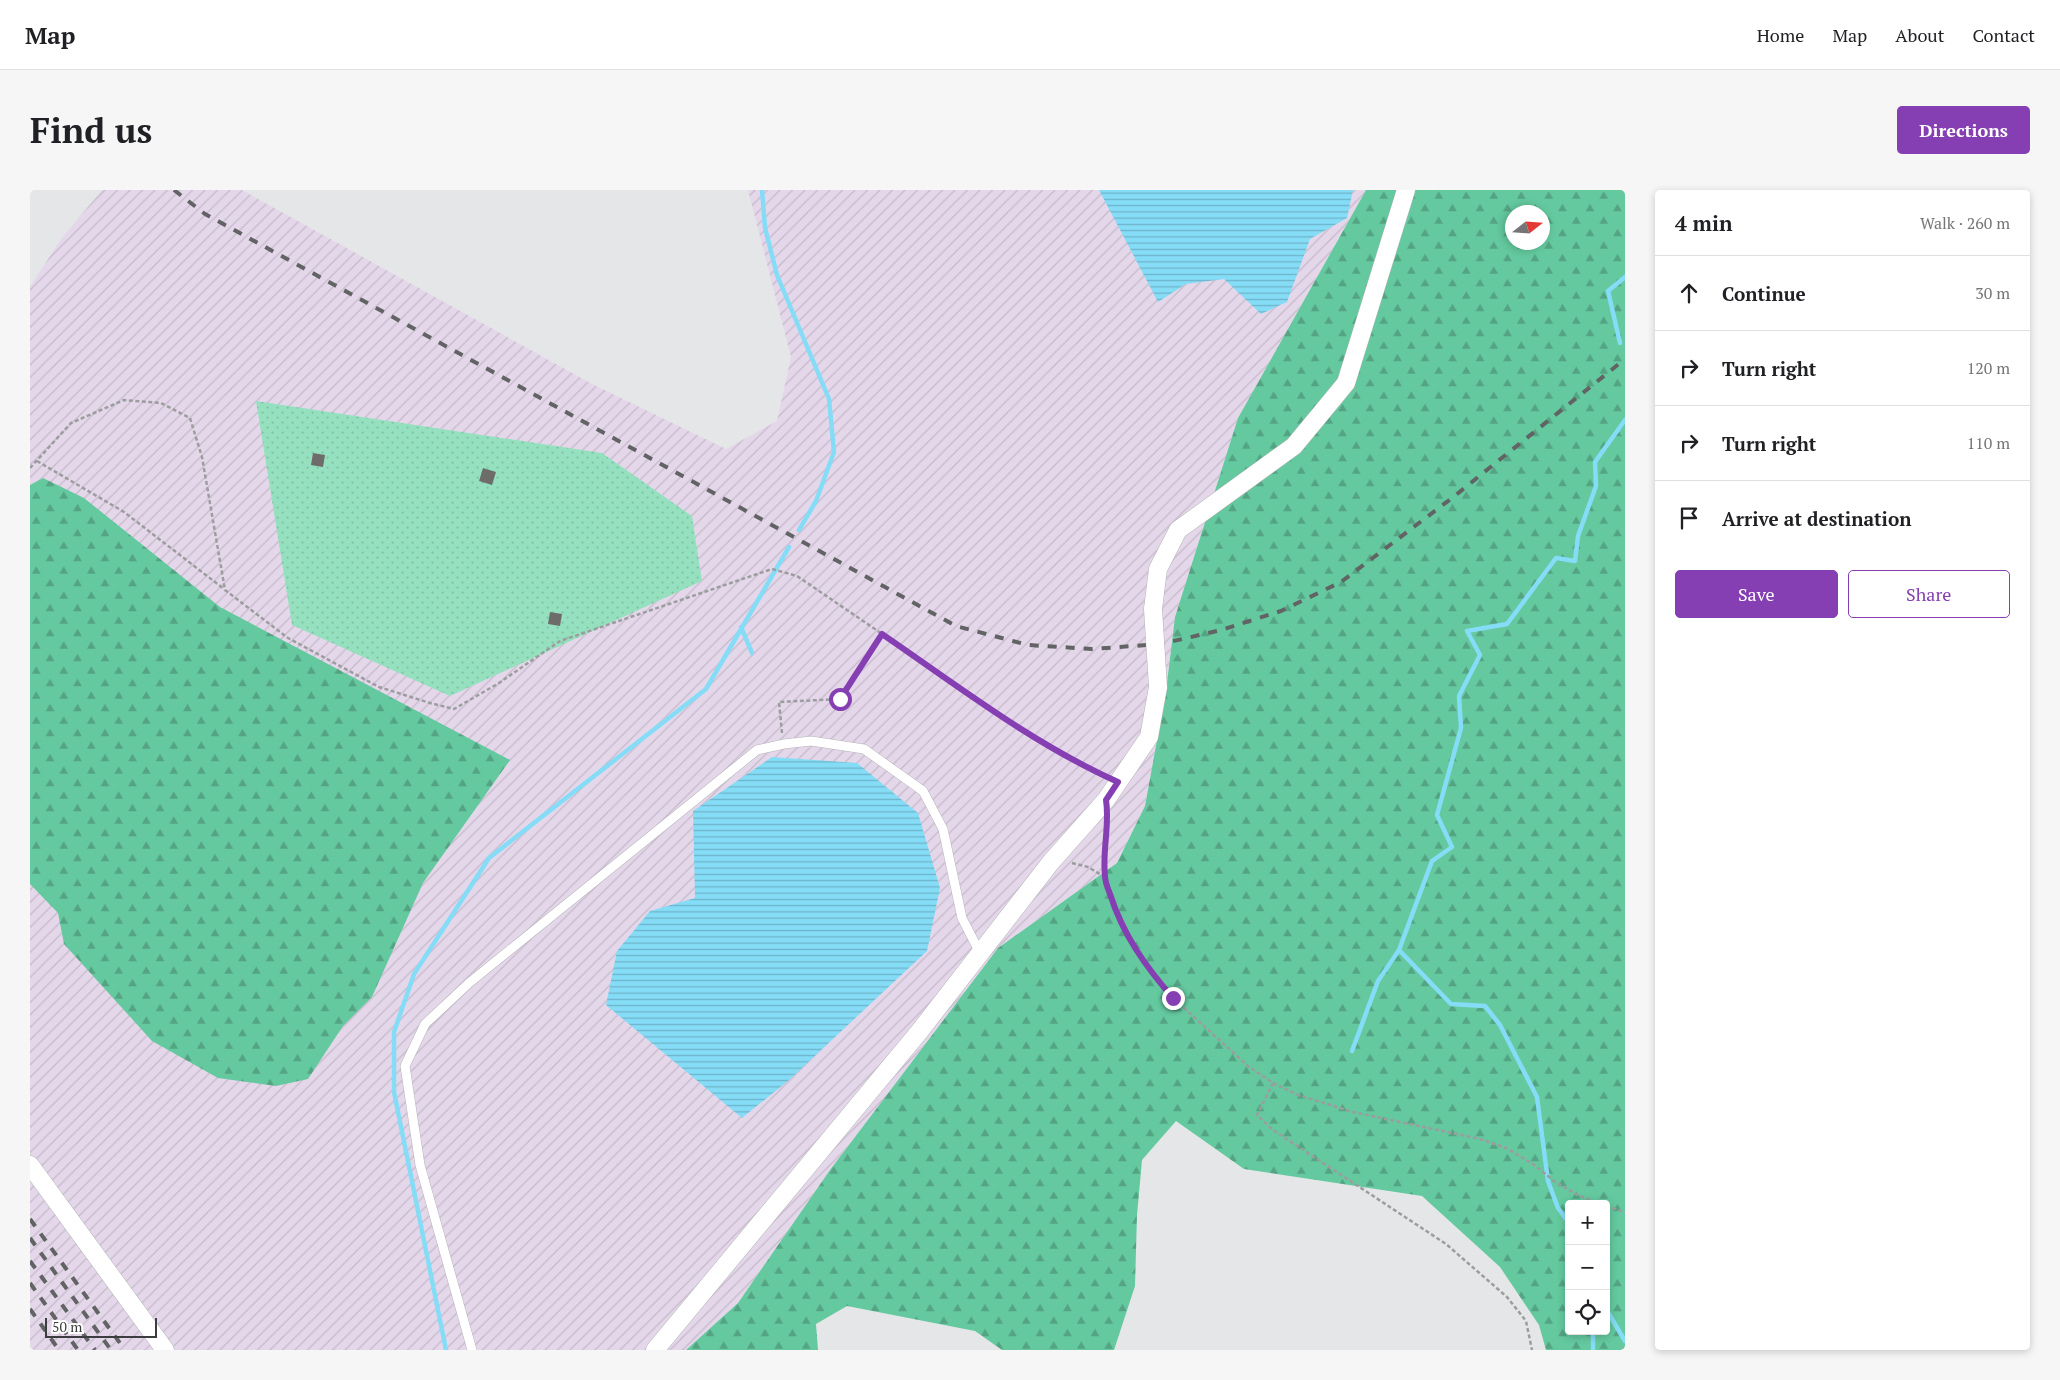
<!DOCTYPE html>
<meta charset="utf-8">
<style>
:root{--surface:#fff;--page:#f6f6f6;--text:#202124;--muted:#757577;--line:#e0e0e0;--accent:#853fb2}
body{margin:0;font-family:"PT Serif",serif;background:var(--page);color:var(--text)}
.controls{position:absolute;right:15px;bottom:15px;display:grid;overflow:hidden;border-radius:5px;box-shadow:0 2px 8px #0003}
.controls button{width:45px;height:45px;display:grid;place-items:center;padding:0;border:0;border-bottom:1px solid var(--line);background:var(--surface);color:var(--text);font:25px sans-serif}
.compass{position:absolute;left:1475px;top:15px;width:45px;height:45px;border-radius:50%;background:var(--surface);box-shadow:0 2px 8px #0003;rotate:73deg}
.scale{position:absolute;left:15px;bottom:12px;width:112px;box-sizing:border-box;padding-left:5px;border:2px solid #3c3d3e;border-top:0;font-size:14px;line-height:18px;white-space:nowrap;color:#3c3d3e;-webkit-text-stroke:4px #fff;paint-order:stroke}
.stop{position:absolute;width:15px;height:15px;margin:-11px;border:4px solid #853fb2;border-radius:50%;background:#fff}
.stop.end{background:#853fb2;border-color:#fff;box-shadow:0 1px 5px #0008}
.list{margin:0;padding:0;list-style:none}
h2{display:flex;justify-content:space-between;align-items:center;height:65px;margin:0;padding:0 20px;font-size:21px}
h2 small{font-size:16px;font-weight:400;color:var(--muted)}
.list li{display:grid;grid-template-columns:32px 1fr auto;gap:15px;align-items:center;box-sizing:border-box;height:75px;padding:0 20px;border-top:1px solid var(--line)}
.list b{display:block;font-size:19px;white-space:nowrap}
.list em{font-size:16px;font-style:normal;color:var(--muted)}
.actions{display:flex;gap:10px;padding:15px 20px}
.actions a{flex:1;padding:11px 0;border:1px solid var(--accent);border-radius:5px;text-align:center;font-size:18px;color:var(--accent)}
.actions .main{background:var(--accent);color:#fff}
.icon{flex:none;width:28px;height:28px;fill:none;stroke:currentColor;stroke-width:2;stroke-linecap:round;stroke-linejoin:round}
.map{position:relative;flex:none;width:1595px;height:1160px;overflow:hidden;border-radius:5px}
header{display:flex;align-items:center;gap:30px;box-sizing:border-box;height:70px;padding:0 25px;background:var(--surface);border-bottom:1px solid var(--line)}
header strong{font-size:24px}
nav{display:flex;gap:28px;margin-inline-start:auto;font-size:18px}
.intro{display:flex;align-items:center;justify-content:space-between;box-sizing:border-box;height:120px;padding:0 30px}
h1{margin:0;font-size:35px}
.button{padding:12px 22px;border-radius:5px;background:var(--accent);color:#fff;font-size:18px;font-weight:700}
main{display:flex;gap:30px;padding:0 30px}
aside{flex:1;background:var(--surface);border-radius:5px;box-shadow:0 2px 8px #0003}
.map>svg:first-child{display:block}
.industrial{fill:url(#industrial-furrows)}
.forest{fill:url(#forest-firs);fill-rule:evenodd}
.garden{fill:url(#garden-dots)}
.water{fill:url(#water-rules)}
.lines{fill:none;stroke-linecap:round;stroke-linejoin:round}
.stream{stroke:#85dcf6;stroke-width:4.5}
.building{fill:#6d6c6a}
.service-casing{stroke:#b3b5b7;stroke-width:10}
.minor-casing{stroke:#b3b5b7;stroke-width:19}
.path{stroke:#9c9d9f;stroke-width:2.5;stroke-dasharray:4 2.5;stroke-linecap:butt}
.service{stroke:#fff;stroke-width:9}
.minor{stroke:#fff;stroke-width:18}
.rail{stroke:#626364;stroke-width:4;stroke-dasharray:9 9;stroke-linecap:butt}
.minor-bridge-casing{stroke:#b3b5b7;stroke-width:19;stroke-linecap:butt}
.minor-bridge{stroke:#fff;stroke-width:18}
.route{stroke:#853fb2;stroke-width:6}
</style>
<header>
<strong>Map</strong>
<nav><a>Home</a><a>Map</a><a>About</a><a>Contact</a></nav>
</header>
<div class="intro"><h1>Find us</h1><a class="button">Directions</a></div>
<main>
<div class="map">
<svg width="1595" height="1160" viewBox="0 0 1595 1160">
<defs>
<pattern id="industrial-furrows" width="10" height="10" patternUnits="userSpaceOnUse" patternTransform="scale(1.25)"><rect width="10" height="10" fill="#e5d7ea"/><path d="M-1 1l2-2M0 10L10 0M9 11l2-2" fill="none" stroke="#c5b9ca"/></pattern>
<pattern id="forest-firs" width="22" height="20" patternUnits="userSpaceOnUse" patternTransform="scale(1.25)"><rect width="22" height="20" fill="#64c99f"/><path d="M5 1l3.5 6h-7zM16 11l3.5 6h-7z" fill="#54a483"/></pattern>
<pattern id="garden-dots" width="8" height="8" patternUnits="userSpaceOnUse" patternTransform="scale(1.25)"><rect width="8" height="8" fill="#95e1bf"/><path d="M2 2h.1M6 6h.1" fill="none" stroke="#81c2a5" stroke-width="1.8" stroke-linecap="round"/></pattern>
<pattern id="water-rules" width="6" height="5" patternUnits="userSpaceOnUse" patternTransform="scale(1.25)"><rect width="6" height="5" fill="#85dcf6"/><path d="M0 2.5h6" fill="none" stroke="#6eb4c9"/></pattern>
</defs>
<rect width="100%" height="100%" fill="#e5e6e8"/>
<!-- industrial -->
<polygon class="industrial" points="72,0 212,0 562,194 696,259 747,231 761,167 718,0 1336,0 1208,228 1145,427 1136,501 1115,616 1087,673 968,758 800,980 708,1113 656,1160 0,1160 0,97 31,49"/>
<!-- forest -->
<g class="forest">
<path d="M1336,0h259v1160h-79l-7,-25 -39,-58 -78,-71 -178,-27 -68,-48 -34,39 -5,55 -2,71 -21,64h-112l-27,-19 -128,-25 -31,18 2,26h-132l52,-47 92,-133 168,-222 119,-85 28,-57 21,-115 9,-74 63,-199zM1482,22h30v30h-30zM1539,1014h37v127h-37z"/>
<polygon points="13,288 54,308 190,417 480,570 393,693 342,807 313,836 278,889 246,896 188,888 122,851 34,754 28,723 0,694 0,295"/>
</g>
<!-- garden -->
<polygon class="garden" points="226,211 572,263 662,326 672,391 420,506 262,435"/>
<!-- water -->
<g class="water">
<polygon points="1069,0 1323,0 1317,28 1280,49 1257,112 1231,124 1194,89 1156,94 1128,112"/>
<polygon points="742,567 827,573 888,623 910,698 897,761 758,891 712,928 576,815 587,761 620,721 665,708 663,621"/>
</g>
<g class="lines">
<!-- stream -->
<g class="stream">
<polyline points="732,0 735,38 747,85 799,209 804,262 786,311 769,340"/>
<polyline points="1590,153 1578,101 1595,87"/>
<polyline points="711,437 722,463"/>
<polyline points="1322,861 1348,791 1369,760"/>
<polyline points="1539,1033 1528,1018 1518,991 1507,907 1470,835 1455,816 1421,814 1369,760 1402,671 1422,657 1407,625 1431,538 1429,506 1450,465 1437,441 1477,434 1526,368 1545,371 1548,346 1566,296 1565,272 1595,230"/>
<polyline points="1576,1119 1595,1151"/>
<polyline points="416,1160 364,902 364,842 384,784 459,668 676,499 759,357"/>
<polyline points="1563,1160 1563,1141"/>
</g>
</g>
<!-- building -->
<g class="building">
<polygon points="283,263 295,265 293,277 281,275"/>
<polygon points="453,278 466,282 462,295 449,291"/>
<polygon points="520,422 532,424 530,436 518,434"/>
</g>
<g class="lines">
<!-- service casing -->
<g class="service-casing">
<polyline id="service" points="442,1160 390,975 375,876 395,834 439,793 727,560 754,554 781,551 834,559 893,601 913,639 932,728 950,763"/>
</g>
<!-- minor casing -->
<g class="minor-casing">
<g id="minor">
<polyline points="1123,419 1128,379 1148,340 1264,256 1316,193 1376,0"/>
<polyline points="0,975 135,1160"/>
<polyline points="625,1160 889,842 1021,672 1076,610 1119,547 1128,497"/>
</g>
</g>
<!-- path -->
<g class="path">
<polyline points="7,271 94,322 194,399"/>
<polyline points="0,278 41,233 94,210 131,213 160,228 172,267 195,400 258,448 349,497 400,513 424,519 469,493 530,451 742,379 767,386 986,535 1060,579 1075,586"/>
<polyline points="752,543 749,512 810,509 852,444"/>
<polyline points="1077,634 1075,687 1085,720 1103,757 1121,783 1143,808 1219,877 1243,893 1268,905 1323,922 1450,949 1476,958 1503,974 1524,991 1546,1004 1569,1014"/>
<polyline points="1042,673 1058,677 1075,687"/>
<polyline points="1243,893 1227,925 1243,940 1416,1054 1477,1107 1496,1131 1502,1160"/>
<polyline points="1576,1016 1595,1022"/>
</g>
<!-- service -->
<use href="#service" class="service"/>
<!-- minor -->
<use href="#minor" class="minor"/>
<!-- rail -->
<g class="rail">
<polyline points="144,0 175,24 926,436 998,455 1062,459 1131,454 1191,440 1251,421 1311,392 1422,308 1595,169"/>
<polyline points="0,1029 95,1160"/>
<polyline points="0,1048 81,1160"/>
<polyline points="0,1071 65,1160"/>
<polyline points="0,1093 48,1160"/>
<polyline points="0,1119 29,1160"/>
</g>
<!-- minor-bridge casing -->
<g class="minor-bridge-casing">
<polyline id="minor-bridge" points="1123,419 1128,497"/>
</g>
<!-- minor-bridge -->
<use href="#minor-bridge" class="minor-bridge"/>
</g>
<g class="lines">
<!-- route -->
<path class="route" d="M810,509l42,-65c76,52 151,110 236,148l-12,18c4,25 -4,51 -1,76 0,6 3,13 5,18 13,41 36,73 63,104"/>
</g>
</svg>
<div class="controls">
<button>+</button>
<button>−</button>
<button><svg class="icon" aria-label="locate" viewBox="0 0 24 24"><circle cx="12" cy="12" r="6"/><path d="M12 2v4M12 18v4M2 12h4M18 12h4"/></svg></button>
</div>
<svg class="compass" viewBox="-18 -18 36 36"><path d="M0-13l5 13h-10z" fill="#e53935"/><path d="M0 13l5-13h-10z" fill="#757577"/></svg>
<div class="scale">50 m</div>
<div class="stop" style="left:810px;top:509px"></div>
<div class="stop end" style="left:1143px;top:808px"></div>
</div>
<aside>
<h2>4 min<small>Walk · 260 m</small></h2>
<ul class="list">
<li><svg class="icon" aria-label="ahead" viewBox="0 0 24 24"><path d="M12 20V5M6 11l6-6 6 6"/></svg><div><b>Continue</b></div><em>30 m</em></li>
<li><svg class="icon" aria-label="right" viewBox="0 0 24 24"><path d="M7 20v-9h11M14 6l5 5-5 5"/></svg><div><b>Turn right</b></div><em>120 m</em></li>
<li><svg class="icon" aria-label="right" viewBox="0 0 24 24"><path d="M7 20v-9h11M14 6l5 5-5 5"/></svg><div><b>Turn right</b></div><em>110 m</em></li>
<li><svg class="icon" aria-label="arrive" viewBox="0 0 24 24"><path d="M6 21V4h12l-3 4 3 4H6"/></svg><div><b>Arrive at destination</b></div></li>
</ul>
<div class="actions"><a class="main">Save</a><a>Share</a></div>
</aside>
</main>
